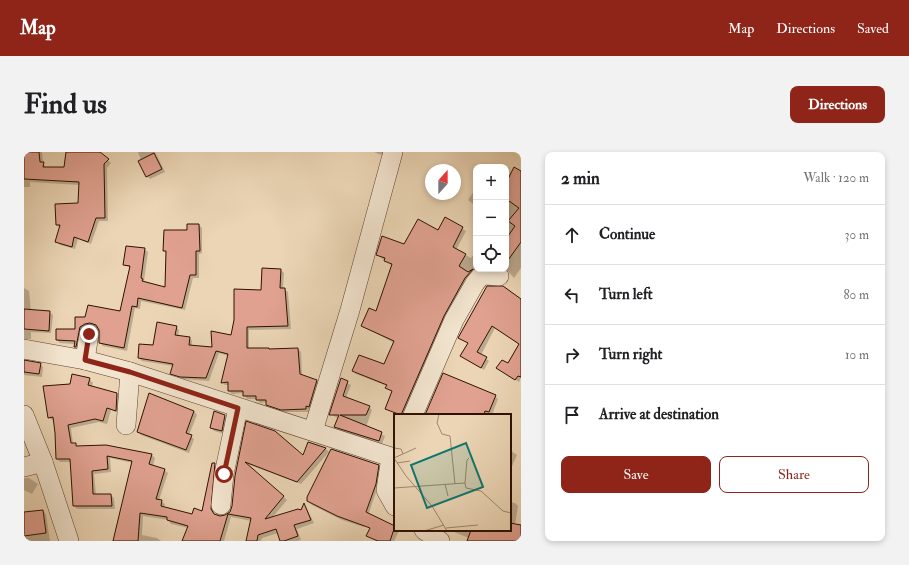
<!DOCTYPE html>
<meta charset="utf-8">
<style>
:root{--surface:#fff;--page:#f2f2f2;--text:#202124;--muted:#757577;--line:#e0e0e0;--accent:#8f2418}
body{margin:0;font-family:"IM FELL Double Pica",serif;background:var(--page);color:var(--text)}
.controls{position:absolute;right:12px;top:12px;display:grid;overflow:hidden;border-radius:8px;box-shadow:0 2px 6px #0003}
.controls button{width:36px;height:36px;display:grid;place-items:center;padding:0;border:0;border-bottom:1px solid var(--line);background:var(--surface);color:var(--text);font:20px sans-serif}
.compass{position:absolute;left:401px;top:12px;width:36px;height:36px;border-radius:50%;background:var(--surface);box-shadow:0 2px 6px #0003;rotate:21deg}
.stop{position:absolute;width:12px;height:12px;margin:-9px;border:3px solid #8f2418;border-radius:50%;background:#fff}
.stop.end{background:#8f2418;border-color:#fff;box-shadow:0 1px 4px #0008}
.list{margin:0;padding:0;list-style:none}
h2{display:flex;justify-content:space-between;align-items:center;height:52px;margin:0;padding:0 16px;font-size:17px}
h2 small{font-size:13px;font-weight:400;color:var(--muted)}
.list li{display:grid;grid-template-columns:26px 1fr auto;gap:12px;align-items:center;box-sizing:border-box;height:60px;padding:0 16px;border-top:1px solid var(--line)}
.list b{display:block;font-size:15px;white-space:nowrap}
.list em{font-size:13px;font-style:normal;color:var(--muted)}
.actions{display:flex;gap:8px;padding:12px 16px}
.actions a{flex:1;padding:9px 0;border:1px solid var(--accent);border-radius:8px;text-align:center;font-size:14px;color:var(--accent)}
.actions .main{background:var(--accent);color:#fff}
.icon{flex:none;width:22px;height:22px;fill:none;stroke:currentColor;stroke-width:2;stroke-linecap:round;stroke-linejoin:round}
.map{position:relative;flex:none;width:497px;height:389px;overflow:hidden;border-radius:8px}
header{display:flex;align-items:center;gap:24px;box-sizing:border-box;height:56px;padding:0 20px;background:var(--accent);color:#fff}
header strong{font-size:19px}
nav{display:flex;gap:22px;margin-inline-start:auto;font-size:14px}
.intro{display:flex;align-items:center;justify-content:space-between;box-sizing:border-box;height:96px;padding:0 24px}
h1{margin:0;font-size:28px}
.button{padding:10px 18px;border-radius:8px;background:var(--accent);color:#fff;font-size:14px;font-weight:700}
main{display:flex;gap:24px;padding:0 24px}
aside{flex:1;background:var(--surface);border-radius:8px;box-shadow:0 2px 6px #0003}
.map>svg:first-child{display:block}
.shadow{fill:#0003}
.building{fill:#e0a190;stroke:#2e1101}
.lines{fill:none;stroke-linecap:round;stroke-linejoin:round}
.minor-casing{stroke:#5d422e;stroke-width:20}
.minor{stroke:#f2e4cf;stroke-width:19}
.route{stroke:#8f2418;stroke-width:5}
.inset-road{fill:none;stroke:#9f876d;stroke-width:1}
.view{fill:#0f766e;fill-opacity:0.15;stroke:#0f766e;stroke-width:2}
.inset-edge{fill:none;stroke:#2e1101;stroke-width:2}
</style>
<header>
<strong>Map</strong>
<nav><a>Map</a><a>Directions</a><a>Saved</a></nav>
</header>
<div class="intro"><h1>Find us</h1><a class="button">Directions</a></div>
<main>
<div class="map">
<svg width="497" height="389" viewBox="0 0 497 389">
<rect width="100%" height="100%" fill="#ebd5b5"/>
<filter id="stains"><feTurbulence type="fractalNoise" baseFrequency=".005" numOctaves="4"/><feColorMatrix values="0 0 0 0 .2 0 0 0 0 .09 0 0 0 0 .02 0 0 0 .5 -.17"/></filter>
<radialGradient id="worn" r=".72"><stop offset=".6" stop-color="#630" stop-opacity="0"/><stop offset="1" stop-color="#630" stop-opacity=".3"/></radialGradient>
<!-- shadow -->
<g class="shadow">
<polygon points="0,0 18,0 19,11 22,16 41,16 42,0 75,0 87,11 83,16 84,69 75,69 67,92 54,87 51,97 36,93 33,90 36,76 33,73 55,52 56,33 6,30 6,35 0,35"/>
<polygon points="114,0 131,0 141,20 126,27 123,24"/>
<polygon points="350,0 362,0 360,4"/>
<polygon points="497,20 497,116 490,126 482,117 482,30 484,30"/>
<polygon points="450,39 452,41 452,54 444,48"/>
<polygon points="422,67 442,79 432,98 447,106 452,99 452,117 383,263 374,263 363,257 369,240 363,236 363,234 332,222 329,219 361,214 370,191 338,174 352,161 368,114 353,103 415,79"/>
<polygon points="175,73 178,76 178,101 175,102 175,126 169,126 161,158 117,149 116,157 111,156 103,199 79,194 76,191 76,178 71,174 65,174 54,198 51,194 51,192 36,191 33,188 52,178 62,166 97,161 107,116 100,113 120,97 124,100 120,129 142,136 143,102 140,98"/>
<polygon points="257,118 260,121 259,137 264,140 267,177 225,178 225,197 274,197 277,200 278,224 293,229 296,232 288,257 285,256 285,260 261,260 246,255 243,250 236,251 233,247 223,247 220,241 208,242 205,239 205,233 201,233 198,230 204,204 195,201 185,229 159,227 147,221 149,214 118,209 115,206 152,175 155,178 154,185 166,186 168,189 168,194 189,196 208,184 238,139"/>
<polygon points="0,136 5,139 7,159 25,160 29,163 27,181 7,180 7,187 0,187"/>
<polygon points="497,148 497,226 495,230 474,216 484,213 496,193 471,176 457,203 465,209 460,218 438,204 445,192 436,186"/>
<polygon points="0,209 16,212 19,215 18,225 0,223"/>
<polygon points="65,227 69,231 68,235 93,242 96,245 95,261 87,258 83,272 75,270 47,276 49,292 55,295 128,303 131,306 129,314 140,318 144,321 135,348 141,352 140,356 168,363 179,360 190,312 194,316 190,362 195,365 202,364 207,360 223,271 279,305 285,291 302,297 305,300 277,332 221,311 263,348 248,366 277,360 281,353 290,371 273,377 277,388 273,389 257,389 254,381 238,386 237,389 223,389 227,369 207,365 200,389 159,389 164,376 147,372 144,368 119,364 118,383 133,386 137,389 91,389 109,311 86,306 87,320 70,322 72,343 86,343 90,346 91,357 53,357 50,354 47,310 36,310 33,307 30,269 25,266 20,235 47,233"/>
<polygon points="317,228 327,233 322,246 345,255 348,258 342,275 361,284 358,292 315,278 312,275 315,267 307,262"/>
<polygon points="471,244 474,247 468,263 465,261 464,263 437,263"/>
<polygon points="170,259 173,263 165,283 170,287 165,301 117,283 114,280"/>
<polygon points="201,264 204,267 201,282 190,279 187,276"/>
<polygon points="486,298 493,303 486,319"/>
<polygon points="354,313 358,317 356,329 340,375 318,368 288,353 284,349"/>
<polygon points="0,326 5,326 14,332 8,342 0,338"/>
<polygon points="486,350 491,351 494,354 491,373 497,374 497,389 444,389 445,386 425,378 486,378"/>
<polygon points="19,359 22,362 26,389 5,389 4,387 0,387 0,361"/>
<polygon points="352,366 375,379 370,389 352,389 344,383"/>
</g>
<!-- building -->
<g class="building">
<polygon points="0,0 15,0 16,10 20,10 19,15 40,15 42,0 76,0 85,7 80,12 81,66 72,66 64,90 50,85 48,95 31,90 36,73 32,73 31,52 54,51 55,30 0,27"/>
<polygon points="130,1 138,17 122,25 114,9"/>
<polygon points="490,15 497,19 497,90 482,111 482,87 491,74 484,69 495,56 482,47 482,31"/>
<polygon points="421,65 439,75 429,95 442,102 435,114 444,120 449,117 441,126 420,164 377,263 361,257 368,239 361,236 363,233 328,219 335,203 360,212 370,189 337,174 345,156 352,159 368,112 360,109 361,106 352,103 358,84 380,92 394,67 414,78"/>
<polygon points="163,72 175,72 176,99 172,99 172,123 166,123 158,156 114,146 113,155 108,154 100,196 75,191 75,178 72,173 66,171 61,172 56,175 52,195 50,195 51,189 32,188 32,177 51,177 51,165 61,165 64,153 96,159 106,114 99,113 102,94 121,96 117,126 119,127 118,129 141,135 142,99 139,99 140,78 163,78"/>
<polygon points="238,116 257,117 256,136 261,136 264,174 223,175 223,196 245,196 245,197 274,196 276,222 293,228 285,255 282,254 282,257 257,258 242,253 242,248 232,248 232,244 219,244 219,239 204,239 204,230 197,231 204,202 192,199 182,226 156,225 146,222 149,212 114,206 115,192 129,193 133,170 153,174 151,183 166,185 165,193 188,195 187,179 207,183 210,168 210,137 237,138"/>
<polygon points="463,134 479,134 497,147 497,225 494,224 491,228 472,216 478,208 484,211 495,192 468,174 453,200 463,205 457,216 436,204 444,191 434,186"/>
<polygon points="0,157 26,159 25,179 0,177"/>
<polygon points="0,208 17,211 15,222 0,220"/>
<polygon points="419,221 472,243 465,260 461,259 460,263 401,263"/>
<polygon points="48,222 66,226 64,233 93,241 92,259 83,256 79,269 71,267 44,273 47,291 52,291 52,294 82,293 128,302 125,312 141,317 132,347 138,348 137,354 168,362 170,356 178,359 188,311 191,311 187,357 190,362 196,364 201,363 206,360 208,354 211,324 222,269 251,279 279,303 284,290 302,296 273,330 221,310 260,344 241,367 274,357 277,358 280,351 287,368 270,373 274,384 260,389 256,389 252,377 234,383 233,389 222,389 227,366 204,362 196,389 158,389 164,374 143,368 143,365 116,361 114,389 89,389 108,309 83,304 84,317 68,319 69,342 87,342 88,354 49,354 46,307 32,307 31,281 29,265 24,266 19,234 46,232"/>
<polygon points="317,226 324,229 319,244 346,254 342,263 316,263 358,280 355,289 310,275 315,263 305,263"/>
<polygon points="125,241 170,259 162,281 168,283 162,298 113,280"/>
<polygon points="190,259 201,263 198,279 186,276"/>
<polygon points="307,297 355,313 352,332 342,360 371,374 366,389 354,389 342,384 346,376 313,364 283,349 283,345"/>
<polygon points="19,358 22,381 0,384 0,360"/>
<polygon points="486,371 497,373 497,389 443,389 447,378 486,378"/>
</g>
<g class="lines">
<!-- minor casing -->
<g class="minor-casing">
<g id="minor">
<polyline points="0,197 61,208 106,220 367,305 362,338 371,354"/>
<polyline points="61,208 65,182"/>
<polyline points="0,263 19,310 45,389"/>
<polyline points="389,263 430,168 451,131 456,125 461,123 475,124"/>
<polyline points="102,273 106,220"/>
<polyline points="289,279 326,158 369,0"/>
<polyline points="0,315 19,310"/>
<polyline points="197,353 200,322 214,256"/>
<polyline points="400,378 416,389"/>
</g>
</g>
<!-- minor -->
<use href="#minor" class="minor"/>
</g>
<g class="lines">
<!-- route -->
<polyline class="route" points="65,182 61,208 106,220 214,256 200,322"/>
</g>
<!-- overview -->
<g transform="translate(370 262)">
<rect width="117" height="117" fill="#ebd5b5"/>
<path class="inset-road" d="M45,0l-2,9 5,11 8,2 5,48M0,34l7,1 2,5M22,34l-22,10 12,18 26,30 15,25M3,49l13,-2M71,69l2,-23 2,-2M51,70l3,12M0,74l71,-5 1,5 15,3 22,20 8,2M52,114l32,-3M30,117l20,-6"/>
<path class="view" d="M72,29l17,44 -56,21 -16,-43z"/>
<rect width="117" height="117" class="inset-edge"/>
</g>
<rect width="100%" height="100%" filter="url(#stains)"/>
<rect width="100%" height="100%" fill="url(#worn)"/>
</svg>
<div class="controls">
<button>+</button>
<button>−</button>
<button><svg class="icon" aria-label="locate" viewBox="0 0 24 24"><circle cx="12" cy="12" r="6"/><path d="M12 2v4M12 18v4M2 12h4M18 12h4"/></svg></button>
</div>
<svg class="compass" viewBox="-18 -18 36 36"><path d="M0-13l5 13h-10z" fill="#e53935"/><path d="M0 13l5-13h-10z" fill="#757577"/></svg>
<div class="stop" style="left:200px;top:322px"></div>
<div class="stop end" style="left:65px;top:182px"></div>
</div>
<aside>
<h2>2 min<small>Walk · 120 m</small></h2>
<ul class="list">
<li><svg class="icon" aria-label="ahead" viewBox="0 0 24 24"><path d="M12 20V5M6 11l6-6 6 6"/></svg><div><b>Continue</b></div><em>30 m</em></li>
<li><svg class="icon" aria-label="left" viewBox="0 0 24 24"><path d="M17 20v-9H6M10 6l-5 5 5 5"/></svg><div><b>Turn left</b></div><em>80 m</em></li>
<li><svg class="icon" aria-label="right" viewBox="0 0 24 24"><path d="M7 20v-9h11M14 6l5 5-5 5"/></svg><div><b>Turn right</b></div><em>10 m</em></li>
<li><svg class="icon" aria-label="arrive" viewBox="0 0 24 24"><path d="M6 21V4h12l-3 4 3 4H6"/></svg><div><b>Arrive at destination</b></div></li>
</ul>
<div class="actions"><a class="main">Save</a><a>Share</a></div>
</aside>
</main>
